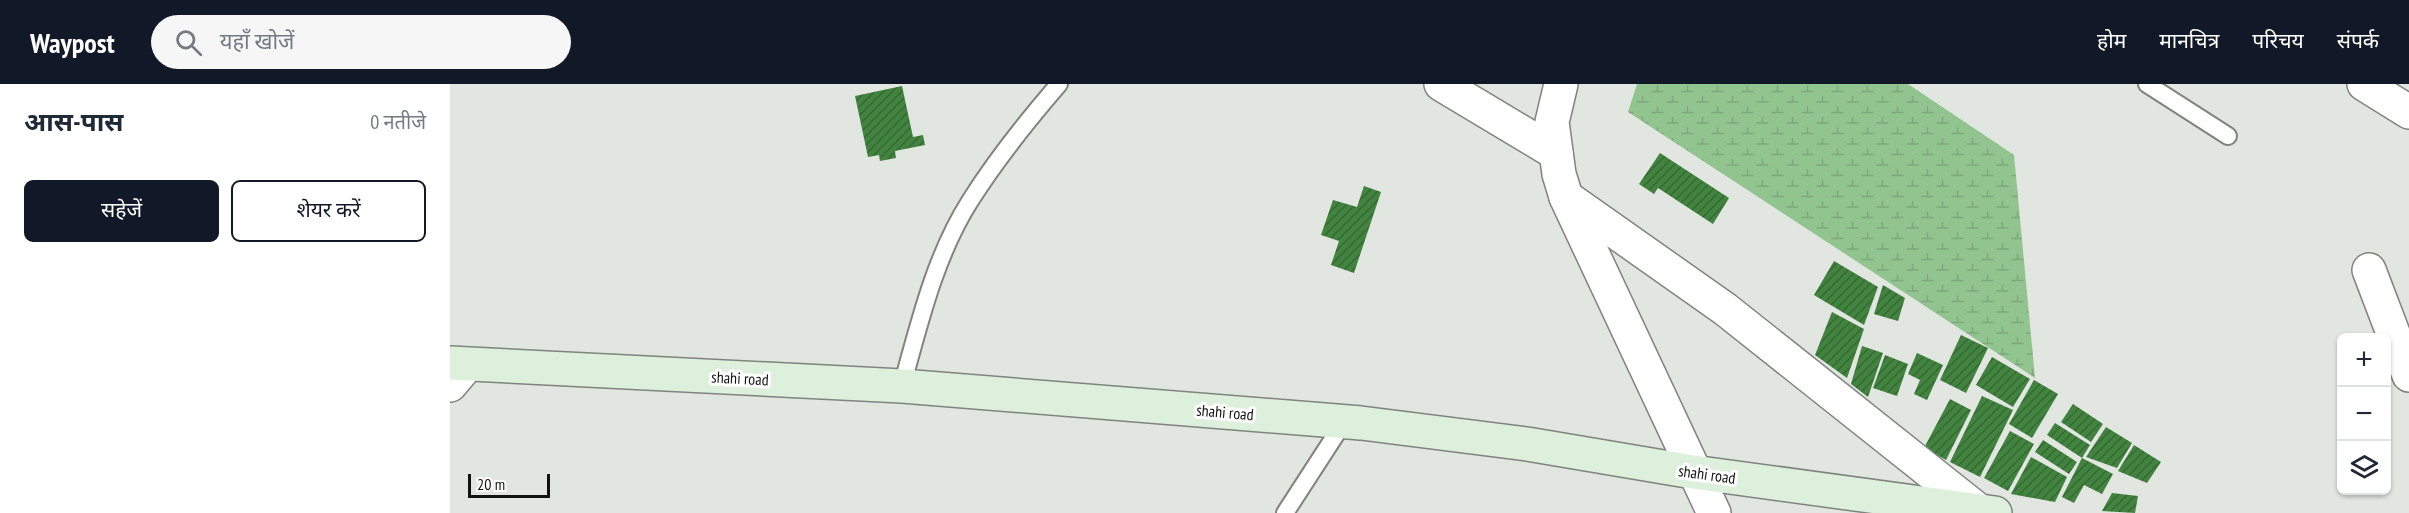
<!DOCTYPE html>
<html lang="hi">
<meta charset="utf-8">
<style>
:root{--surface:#fff;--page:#f6f6f7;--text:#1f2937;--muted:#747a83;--line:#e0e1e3;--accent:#111827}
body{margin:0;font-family:"PT Sans Narrow","Noto Sans Devanagari",sans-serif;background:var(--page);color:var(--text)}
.controls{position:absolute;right:18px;bottom:18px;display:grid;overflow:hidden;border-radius:9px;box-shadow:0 2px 4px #0004}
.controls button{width:54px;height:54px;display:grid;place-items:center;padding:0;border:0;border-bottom:2px solid var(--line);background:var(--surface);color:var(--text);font:30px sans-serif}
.scale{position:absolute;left:18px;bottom:15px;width:82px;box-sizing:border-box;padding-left:6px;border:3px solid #121311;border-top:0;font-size:16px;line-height:21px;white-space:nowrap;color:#121311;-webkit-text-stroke:4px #fff;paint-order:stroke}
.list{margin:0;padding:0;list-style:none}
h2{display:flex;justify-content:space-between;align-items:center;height:78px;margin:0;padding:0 24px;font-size:26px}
h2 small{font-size:20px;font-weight:400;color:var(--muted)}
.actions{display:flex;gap:12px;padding:18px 24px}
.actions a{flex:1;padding:14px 0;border:2px solid var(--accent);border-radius:9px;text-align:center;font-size:21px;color:var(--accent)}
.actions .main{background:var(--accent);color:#fff}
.icon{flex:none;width:33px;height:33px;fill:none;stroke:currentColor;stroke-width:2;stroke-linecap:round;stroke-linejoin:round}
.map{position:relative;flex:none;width:1959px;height:429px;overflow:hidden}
header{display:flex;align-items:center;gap:36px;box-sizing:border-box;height:84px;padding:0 30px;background:var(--accent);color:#fff}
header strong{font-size:28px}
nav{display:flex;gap:33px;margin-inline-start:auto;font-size:21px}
.search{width:420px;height:54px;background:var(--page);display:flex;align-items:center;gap:15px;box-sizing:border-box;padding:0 21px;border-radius:33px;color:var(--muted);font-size:22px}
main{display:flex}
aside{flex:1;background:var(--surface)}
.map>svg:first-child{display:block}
.wetland{fill:url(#wetland-marsh)}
.building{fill:url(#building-hatch)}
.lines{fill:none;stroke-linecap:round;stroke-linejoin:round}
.lane-casing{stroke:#80847f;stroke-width:20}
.street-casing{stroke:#80847f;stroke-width:36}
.secondary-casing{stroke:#80847f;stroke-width:36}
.lane{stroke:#fff;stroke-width:16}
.street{stroke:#fff;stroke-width:33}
.secondary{stroke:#ddf0dc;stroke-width:33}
.labels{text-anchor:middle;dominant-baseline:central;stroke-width:6;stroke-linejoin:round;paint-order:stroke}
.street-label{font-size:16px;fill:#121311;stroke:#fff}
</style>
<header>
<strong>Waypost</strong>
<div class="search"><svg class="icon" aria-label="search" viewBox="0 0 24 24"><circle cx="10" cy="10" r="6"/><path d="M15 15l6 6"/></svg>यहाँ खोजें</div>
<nav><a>होम</a><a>मानचित्र</a><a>परिचय</a><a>संपर्क</a></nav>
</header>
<main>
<aside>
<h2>आस-पास<small>0 नतीजे</small></h2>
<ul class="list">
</ul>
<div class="actions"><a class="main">सहेजें</a><a>शेयर करें</a></div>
</aside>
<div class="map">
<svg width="1959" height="429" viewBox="0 0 1959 429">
<defs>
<pattern id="wetland-marsh" width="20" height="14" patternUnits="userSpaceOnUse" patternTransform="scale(1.5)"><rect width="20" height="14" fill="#92c48f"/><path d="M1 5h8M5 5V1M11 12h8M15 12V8" fill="none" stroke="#7da87a"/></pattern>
<pattern id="building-hatch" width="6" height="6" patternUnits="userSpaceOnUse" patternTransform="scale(1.5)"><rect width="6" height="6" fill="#41833f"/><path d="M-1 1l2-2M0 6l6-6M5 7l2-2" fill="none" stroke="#356a33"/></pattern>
</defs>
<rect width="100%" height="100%" fill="#e1e6e1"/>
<!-- wetland -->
<polygon class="wetland" points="1187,0 1458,0 1564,71 1585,294 1178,28"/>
<!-- building -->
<g class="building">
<polygon points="452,2 463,53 473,51 475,61 445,67 446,74 430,77 429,71 418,73 405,12"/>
<polygon points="1210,69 1279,114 1263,140 1208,104 1204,110 1189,100"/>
<polygon points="914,102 931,108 904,189 881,181 889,157 871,151 883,116 907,123"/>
<polygon points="1384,177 1428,203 1414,241 1364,211"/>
<polygon points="1433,201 1455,214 1448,237 1424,230"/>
<polygon points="1382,228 1414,245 1397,294 1365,271"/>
<polygon points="1511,251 1538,264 1516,309 1490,296"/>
<polygon points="1412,262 1433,269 1418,313 1401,300"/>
<polygon points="1467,269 1493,281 1477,316 1464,310 1470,296 1458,290"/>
<polygon points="1435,271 1458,280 1447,312 1423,304"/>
<polygon points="1542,273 1580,295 1563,323 1526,301"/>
<polygon points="1584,296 1608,310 1582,354 1559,340"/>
<polygon points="1532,312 1563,326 1530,393 1500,378"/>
<polygon points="1500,315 1521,326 1496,376 1474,364"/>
<polygon points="1623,320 1653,340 1641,358 1611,338"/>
<polygon points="1605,339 1640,361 1632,374 1597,351"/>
<polygon points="1656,343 1682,359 1667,384 1636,373"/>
<polygon points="1560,347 1584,360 1558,407 1534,394"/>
<polygon points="1593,356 1627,378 1619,390 1585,368"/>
<polygon points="1684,361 1711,378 1697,399 1668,387"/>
<polygon points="1581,373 1617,393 1605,418 1561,410"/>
<polygon points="1632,374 1663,390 1652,410 1634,401 1624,419 1612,413"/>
<polygon points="1662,409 1688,412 1685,429 1652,427"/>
</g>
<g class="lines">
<!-- lane casing -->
<g class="lane-casing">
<g id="lane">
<polyline points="1697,0 1778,52"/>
<path d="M452,302c17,-62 33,-130 68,-185 26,-41 57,-80 89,-117"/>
<polyline points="835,429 894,338"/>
</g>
</g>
<!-- street casing -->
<g class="street-casing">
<g id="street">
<polyline points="991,0 1106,69"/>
<polyline points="1111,0 1102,38 1109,90 1116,113 1264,429"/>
<polyline points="1914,0 1959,28"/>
<polyline points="1116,113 1275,225 1528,426"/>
<polyline points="1919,186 1959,291"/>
<polyline points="0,301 17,281"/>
</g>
</g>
<!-- secondary casing -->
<g class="secondary-casing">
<polyline id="secondary" points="0,279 452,302 911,339 1077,360 1243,388 1545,429"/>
</g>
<!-- lane -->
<use href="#lane" class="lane"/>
<!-- street -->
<use href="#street" class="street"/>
<!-- secondary -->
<use href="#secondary" class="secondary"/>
</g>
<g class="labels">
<!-- street labels -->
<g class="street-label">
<text transform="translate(290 294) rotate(3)">shahi road</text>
<text transform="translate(775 328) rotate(5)">shahi road</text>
<text transform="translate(1257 390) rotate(8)">shahi road</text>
</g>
</g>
</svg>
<div class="controls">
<button>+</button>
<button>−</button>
<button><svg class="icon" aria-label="layers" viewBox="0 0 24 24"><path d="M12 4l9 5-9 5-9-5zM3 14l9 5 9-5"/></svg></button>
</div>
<div class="scale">20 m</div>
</div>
</main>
